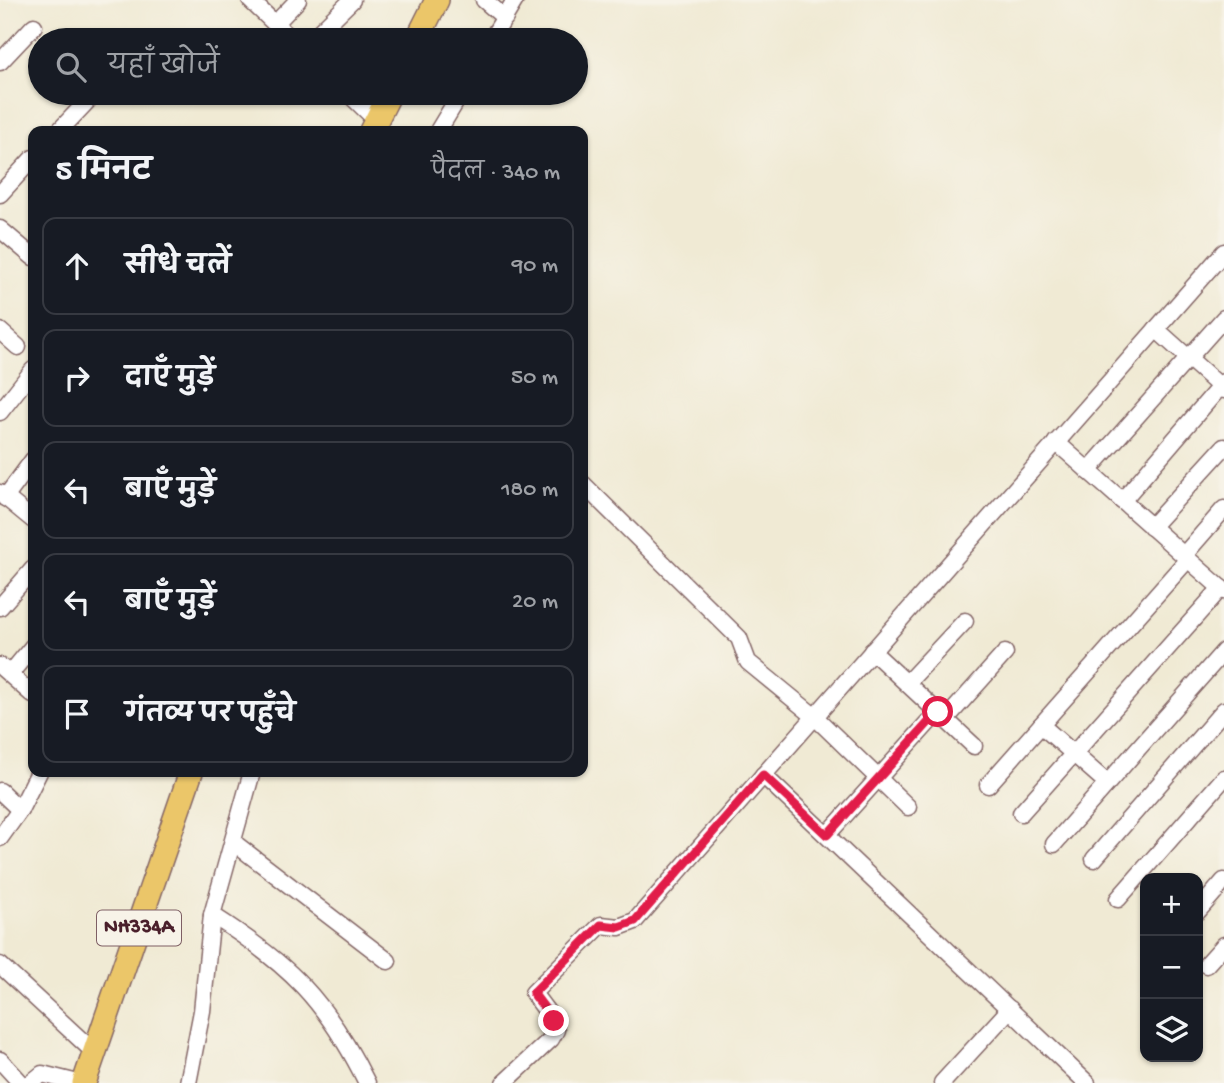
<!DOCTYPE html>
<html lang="hi">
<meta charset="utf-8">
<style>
:root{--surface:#171b24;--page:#242831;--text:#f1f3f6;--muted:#9ea1a6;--line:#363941}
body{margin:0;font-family:"Gochi Hand","Playpen Sans Deva",sans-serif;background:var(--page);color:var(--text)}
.controls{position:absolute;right:21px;bottom:21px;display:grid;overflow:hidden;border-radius:14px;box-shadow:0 2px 5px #0004}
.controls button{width:63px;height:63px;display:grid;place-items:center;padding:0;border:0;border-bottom:2px solid var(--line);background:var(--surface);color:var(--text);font:35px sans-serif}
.stop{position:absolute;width:21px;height:21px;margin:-16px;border:5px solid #e11d48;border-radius:50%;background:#fff}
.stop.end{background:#e11d48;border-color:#fff;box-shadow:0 2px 7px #0008}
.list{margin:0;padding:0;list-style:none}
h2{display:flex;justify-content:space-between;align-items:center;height:91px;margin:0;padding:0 28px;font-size:30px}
h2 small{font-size:23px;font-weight:400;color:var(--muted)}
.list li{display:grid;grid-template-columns:46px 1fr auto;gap:21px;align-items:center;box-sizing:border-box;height:98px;margin:0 14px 14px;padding:0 14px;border:2px solid var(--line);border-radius:14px}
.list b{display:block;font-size:26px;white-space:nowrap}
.list em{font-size:23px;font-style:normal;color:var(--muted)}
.icon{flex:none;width:38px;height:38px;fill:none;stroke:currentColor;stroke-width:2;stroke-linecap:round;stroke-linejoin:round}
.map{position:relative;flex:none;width:1224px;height:1083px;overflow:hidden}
.search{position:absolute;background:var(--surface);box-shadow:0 2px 5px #0004;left:28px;top:28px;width:560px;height:77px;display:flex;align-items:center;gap:18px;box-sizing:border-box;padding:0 24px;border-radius:38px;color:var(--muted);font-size:26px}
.panel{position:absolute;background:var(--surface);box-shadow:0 2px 5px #0004;left:28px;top:126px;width:560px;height:651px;border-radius:14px}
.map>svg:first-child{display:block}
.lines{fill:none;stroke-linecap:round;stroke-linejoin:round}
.minor-casing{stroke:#846666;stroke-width:19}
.highway-casing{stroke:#846666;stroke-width:26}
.minor{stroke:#fff;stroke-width:16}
.highway{stroke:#ebc669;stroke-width:23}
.route{stroke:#e11d48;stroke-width:9}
.labels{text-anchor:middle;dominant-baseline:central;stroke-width:5;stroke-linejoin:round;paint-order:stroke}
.shield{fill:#f7f3e8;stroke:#7e5f64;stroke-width:2}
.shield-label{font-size:21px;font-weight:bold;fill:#4a1f2b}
</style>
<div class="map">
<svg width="1224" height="1083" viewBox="0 0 1224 1083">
<rect width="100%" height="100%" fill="#f7f3e8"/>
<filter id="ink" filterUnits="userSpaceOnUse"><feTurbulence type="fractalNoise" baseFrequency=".0143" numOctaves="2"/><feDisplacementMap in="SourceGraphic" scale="14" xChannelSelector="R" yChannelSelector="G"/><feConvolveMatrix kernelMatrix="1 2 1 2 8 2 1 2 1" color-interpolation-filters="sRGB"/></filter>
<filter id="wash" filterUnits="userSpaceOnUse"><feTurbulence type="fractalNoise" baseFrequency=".00686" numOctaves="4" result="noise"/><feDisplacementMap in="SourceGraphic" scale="28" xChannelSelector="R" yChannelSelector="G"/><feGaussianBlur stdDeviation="1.57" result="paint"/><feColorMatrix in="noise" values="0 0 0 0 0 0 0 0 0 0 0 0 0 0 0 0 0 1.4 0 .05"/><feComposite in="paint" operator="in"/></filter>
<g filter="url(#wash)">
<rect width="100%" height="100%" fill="#f0ead4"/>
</g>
<g filter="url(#ink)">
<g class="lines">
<!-- minor casing -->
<g class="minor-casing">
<g id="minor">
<polyline points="250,0 292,40"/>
<polyline points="484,0 505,18"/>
<polyline points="275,24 298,0"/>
<polyline points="311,40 352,0"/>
<polyline points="491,40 515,0"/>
<polyline points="0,62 34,26"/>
<polyline points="348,93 376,120"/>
<polyline points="59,131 95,93"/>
<polyline points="438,131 461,93"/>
<polyline points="0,194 33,158"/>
<polyline points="0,229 33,257"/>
<polyline points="1156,329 1224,390"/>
<polyline points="0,331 18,347"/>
<polyline points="0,412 33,370"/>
<polyline points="1056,442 1224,591"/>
<polyline points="1088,471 1224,318"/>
<polyline points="583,484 739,638 748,662 814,716 908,807"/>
<polyline points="0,493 33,520"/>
<polyline points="5,498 33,460"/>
<polyline points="1122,501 1224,382"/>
<polyline points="1151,527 1224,447"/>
<polyline points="1184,555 1224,509"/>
<polyline points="0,607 33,569"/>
<polyline points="872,651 974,746"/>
<polyline points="0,666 33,695"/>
<polyline points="10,674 33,646"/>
<polyline points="907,683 965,621"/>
<polyline points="945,720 1005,653"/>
<polyline points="1041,725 1107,783"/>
<polyline points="763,775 1087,1083"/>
<polyline points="988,785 1188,559"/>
<polyline points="0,791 20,810"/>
<polyline points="1021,813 1221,588"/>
<polyline points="827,835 938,712"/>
<polyline points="0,838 20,810 39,772"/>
<polyline points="233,842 388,961"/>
<polyline points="1054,844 1224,651"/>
<polyline points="1094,859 1224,710"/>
<polyline points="1118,899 1224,778"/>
<polyline points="1198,911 1224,881"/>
<path d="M212,915c77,49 114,85 155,168"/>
<polyline points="0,965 94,1052"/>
<polyline points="1206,965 1224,945"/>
<polyline points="0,1060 21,1083"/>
<polyline points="31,1083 42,1074 78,1083"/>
<polyline points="188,1083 202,1011 212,915 252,772"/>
<polyline points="504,1083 551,1039 556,1030 554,1021 533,993 601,925 619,927 635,921 1224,252"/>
<polyline points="942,1083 1010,1009"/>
</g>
</g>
<!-- highway casing -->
<g class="highway-casing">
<g id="highway">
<polyline points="417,40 437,0"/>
<polyline points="371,131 390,93"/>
<polyline points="84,1083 191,772"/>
</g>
</g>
<!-- minor -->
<use href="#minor" class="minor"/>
<!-- highway -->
<use href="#highway" class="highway"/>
</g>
</g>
<g class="lines" filter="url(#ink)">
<!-- route -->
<polyline class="route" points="554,1021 533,993 601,925 619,927 635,921 763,775 827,835 938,712"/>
</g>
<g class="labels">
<!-- shield labels -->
<rect class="shield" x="97" y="910.5" width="84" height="35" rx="5"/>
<g class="shield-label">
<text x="139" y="928">NH334A</text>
</g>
</g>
</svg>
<div class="controls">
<button>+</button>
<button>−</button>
<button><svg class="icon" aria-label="layers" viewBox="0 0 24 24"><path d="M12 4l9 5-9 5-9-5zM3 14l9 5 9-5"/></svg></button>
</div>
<div class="stop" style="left:938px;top:712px"></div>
<div class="stop end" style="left:554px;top:1021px"></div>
<div class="search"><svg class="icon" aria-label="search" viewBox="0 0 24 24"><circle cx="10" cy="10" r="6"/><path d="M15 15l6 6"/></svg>यहाँ खोजें</div>
<section class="panel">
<h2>5 मिनट<small>पैदल · 340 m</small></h2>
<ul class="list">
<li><svg class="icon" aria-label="ahead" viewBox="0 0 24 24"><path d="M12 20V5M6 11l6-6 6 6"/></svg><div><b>सीधे चलें</b></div><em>90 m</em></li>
<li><svg class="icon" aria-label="right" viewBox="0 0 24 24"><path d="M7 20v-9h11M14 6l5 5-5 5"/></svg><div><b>दाएँ मुड़ें</b></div><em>50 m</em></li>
<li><svg class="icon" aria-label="left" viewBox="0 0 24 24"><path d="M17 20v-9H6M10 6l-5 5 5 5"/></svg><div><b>बाएँ मुड़ें</b></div><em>180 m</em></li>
<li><svg class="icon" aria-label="left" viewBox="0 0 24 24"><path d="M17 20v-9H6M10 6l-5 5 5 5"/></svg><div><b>बाएँ मुड़ें</b></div><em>20 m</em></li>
<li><svg class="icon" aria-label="arrive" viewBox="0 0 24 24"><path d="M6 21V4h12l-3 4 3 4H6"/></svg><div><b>गंतव्य पर पहुँचे</b></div></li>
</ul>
</section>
</div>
